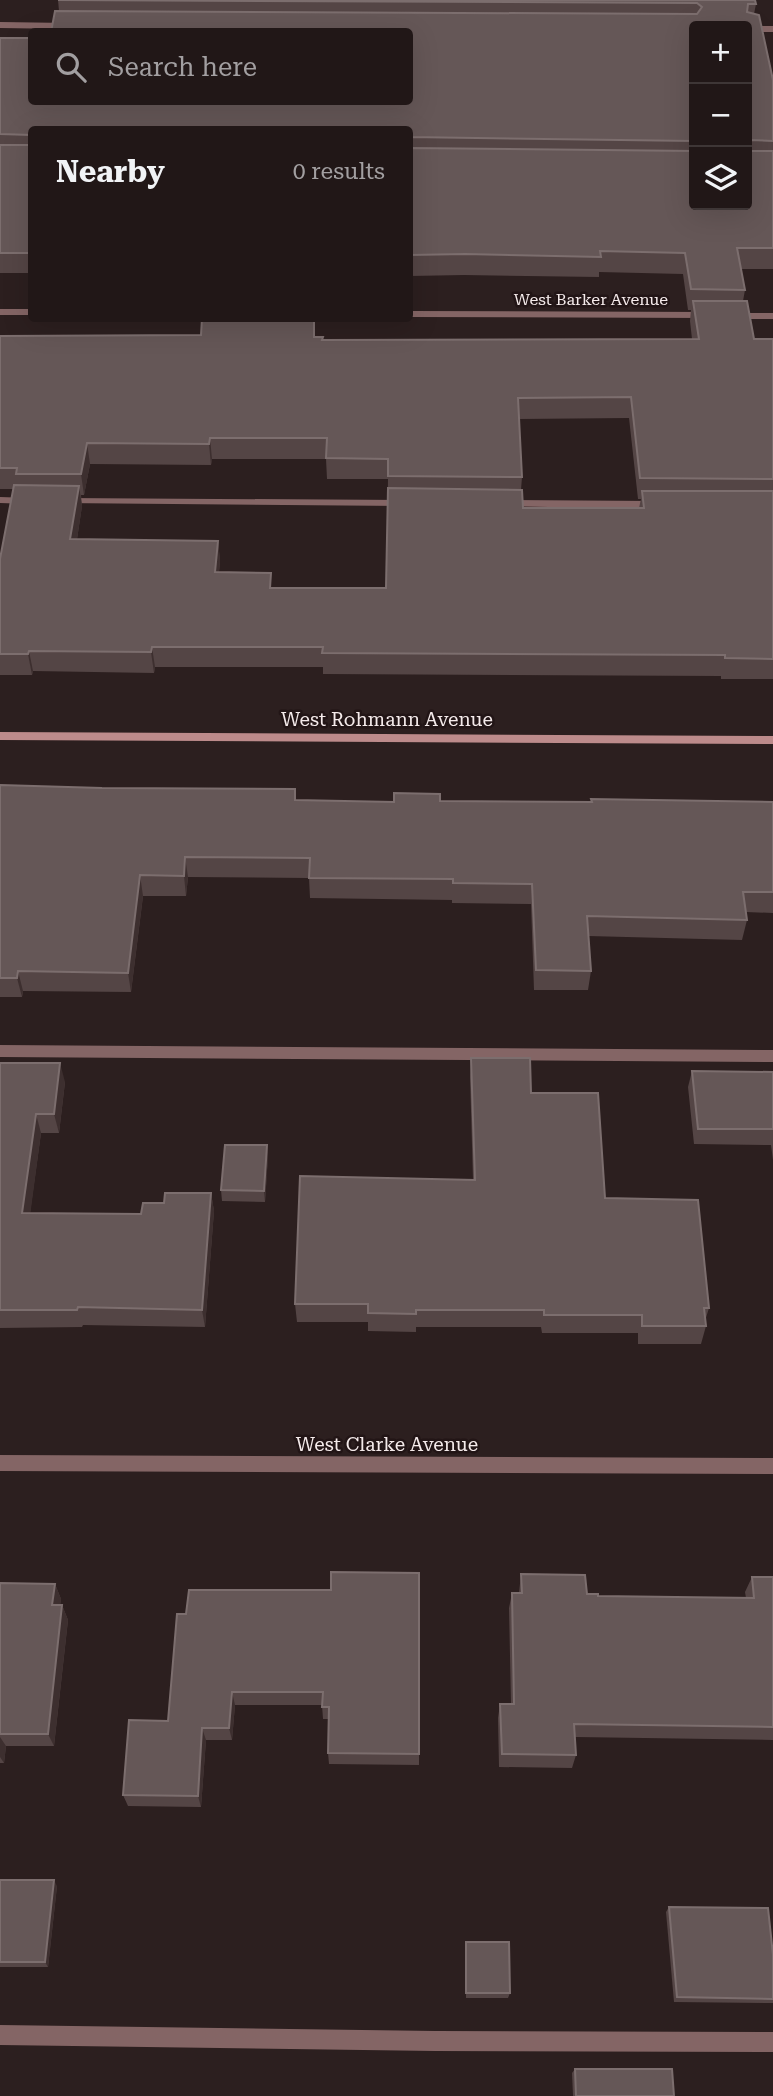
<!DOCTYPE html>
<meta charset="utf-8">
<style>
:root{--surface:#211717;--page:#2d2424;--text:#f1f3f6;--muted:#a29fa1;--line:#3e3636}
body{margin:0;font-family:"Roboto Serif",serif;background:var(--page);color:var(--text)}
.controls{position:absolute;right:21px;top:21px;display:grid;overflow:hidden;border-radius:7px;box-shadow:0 7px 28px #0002}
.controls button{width:63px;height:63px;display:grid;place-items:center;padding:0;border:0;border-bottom:2px solid var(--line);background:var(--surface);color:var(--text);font:35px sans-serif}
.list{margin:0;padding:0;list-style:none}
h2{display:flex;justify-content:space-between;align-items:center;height:91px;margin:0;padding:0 28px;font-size:30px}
h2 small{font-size:23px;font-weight:400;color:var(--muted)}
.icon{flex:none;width:38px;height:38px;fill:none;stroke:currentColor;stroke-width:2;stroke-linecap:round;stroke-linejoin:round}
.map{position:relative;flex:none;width:773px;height:2096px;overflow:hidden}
.search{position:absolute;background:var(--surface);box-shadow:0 7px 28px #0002;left:28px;top:28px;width:385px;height:77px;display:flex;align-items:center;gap:18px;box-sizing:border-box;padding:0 24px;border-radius:7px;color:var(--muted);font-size:26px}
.panel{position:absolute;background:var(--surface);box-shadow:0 7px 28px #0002;left:28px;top:126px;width:385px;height:196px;border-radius:7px}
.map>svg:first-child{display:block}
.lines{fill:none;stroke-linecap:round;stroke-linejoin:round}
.lane{fill:#846565;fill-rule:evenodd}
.street{fill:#846565;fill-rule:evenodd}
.secondary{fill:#bd8b8b;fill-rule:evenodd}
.wall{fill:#544545;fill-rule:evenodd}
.shaded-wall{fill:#3d2f2f}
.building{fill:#655757;stroke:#7c6e6e;stroke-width:2}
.labels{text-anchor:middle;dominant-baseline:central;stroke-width:5;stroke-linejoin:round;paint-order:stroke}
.far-street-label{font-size:16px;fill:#f5ebeb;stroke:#221516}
.street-label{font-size:19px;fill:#f5ebeb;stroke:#221516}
</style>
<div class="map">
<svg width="773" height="2096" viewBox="0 0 773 2096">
<rect width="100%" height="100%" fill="#2c1f1f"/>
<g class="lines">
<!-- lane -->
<g class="lane">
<polygon points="0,497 30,498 35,501 30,504 0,503"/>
<polygon points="64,498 404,500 410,503 404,506 60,503 60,499"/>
<polygon points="505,500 656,501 662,505 656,509 501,506 499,504"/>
<polygon points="0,1045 773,1050 773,1062 0,1057"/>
<polygon points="0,2025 435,2031 773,2032 773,2052 435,2051 0,2045"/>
</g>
<!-- street -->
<g class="street">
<polygon points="0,22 69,23 73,26 69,29 0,28"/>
<rect x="747" y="26" width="26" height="6"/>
<rect x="0" y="309" width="32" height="6"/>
<polygon points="410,311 709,312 714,315 709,318 410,317"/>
<polygon points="773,313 773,319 733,319 728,316 733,313"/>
<polygon points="0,1455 773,1458 773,1474 0,1471"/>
</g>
<!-- secondary -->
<polygon class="secondary" points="0,732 773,736 773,744 0,740"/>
</g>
<!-- wall -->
<g class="wall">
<path d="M58,0h697l1,4 -2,10 19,66v189h-32l4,21 -2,11 11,38h19v340h-52v-3l-398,-2v-7h-168l-1,6 -121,-2 -1,4h-32v-116l13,-70h-13v-153l315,1 8,3 369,-1 -2,-18 1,-11h-3l-5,-36 -84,-2v5l-135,-2 -54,1v-146h-378v143h-32v-235l32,64 27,-91zM694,26l53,179h-53zM629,418l9,81h3l-2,9h-116l-2,-18 1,-13 -3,-58zM212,459h114l1,20h61l-2,109h-114l-53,-16 1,-11 -2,-20 -141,-2 5,-33 -1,-11h3l6,-31 121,1z"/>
<polygon points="0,785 102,788 295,789 296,800 394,802 440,801 773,802 773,913 746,912 747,920 742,940 588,936 591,971 588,990 534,990 531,904 452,903 452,900 310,898 309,878 188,877 186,896 143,896 131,992 23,991 22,997 0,997"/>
<polygon points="471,1058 531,1093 605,1198 709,1308 705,1321 706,1326 701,1344 638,1344 638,1333 542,1333 541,1327 416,1327 416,1332 368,1331 368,1322 297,1322 295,1304 473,1180 470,1077"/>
<polygon points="0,1063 65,1082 59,1133 41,1133 30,1213 141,1214 164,1203 211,1193 214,1211 205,1327 83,1325 82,1327 0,1328"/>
<polygon points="692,1071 773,1072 773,1160 771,1145 694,1144 688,1087"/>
<polygon points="267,1145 268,1156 265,1202 222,1201 221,1190"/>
<polygon points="521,1574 598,1596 746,1598 745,1592 752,1577 773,1577 773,1740 575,1737 576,1755 572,1768 499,1767 498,1718 500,1704 511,1704 509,1608 512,1593 519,1593"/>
<polygon points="0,1583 55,1584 61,1599 60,1605 62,1605 68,1620 54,1746 6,1746 4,1763 0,1763"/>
<polygon points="189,1590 419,1754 419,1765 329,1764 328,1753 329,1719 323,1719 322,1705 235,1705 232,1740 206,1740 201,1807 128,1806 123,1795 168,1721 186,1614"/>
<polygon points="0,1880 57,1886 48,1967 0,1967"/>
<polygon points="669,1907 773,1955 773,2003 674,2002 666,1912"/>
<polygon points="466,1942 510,1993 508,1998 466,1998"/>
<polygon points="575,2069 674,2096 573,2096 572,2073"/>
</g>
<!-- shaded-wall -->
<g class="shaded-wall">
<polygon points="210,438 212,459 211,465 209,444"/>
<polygon points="87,443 90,464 84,495 81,474"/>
<polygon points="79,486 82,506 74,559 70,539"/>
<polygon points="218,541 220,561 217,592 215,572"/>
<polygon points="152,647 155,667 154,673 151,652"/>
<polygon points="29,651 33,671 32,675 28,654"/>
<polygon points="185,857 188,877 186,896 184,876"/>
<polygon points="140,875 143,896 131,992 128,973"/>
<polygon points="18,971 23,991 22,997 17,978"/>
<polygon points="60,1063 65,1082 59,1133 54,1114"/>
<polygon points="36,1114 41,1133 28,1231 22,1213"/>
<polygon points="267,1145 268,1156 265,1202 264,1191"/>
<polygon points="211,1193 214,1211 205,1327 202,1310"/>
<polygon points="55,1584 61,1599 58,1620 52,1605"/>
<polygon points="62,1605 68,1620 54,1746 48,1734"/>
<polygon points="232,1692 235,1705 232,1740 229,1728"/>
<polygon points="202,1728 206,1740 201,1807 198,1796"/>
<polygon points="0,1737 6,1746 4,1763 0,1757"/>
<polygon points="54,1880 57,1886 48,1967 45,1962"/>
</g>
<!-- building -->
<g class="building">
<polygon points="58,0 755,0 756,4 748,4 747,12 759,15 773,80 773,141 750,140 748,149 750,151 773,151 773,248 737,248 745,290 691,289 685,253 600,251 601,257 465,254 410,255 410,148 694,151 694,205 747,205 747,26 694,26 694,141 410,137 410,140 410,130 32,130 32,253 0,253 0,145 29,145 31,143 31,135 0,134 0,38 32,38 32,102 410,102 410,32 51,32 55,11 697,14 702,7 697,3"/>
<polygon points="693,301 747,301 754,339 773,339 773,479 640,478 631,397 518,398 522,477 388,476 388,459 326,458 327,438 210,438 209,444 87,443 81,474 16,474 17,468 0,468 0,336 201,335 202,318 314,318 314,337 323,337 322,340 699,339"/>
<polygon points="14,485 79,486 70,539 218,541 215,572 271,573 270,588 386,588 388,488 522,490 523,508 644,508 642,491 773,491 773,659 725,658 725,655 322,653 323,647 152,647 151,652 29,651 28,654 0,654 0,559"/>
<polygon points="0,785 102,788 295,789 295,800 394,802 394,793 440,794 440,801 592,802 591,799 773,802 773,892 743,892 747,920 587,916 591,971 536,970 532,884 453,883 453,879 309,878 310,858 185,857 184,876 140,875 128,973 18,971 17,978 0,978"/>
<polygon points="471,1058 530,1058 531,1093 598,1093 605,1198 698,1200 709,1308 704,1308 706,1326 642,1326 642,1315 544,1315 544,1310 416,1310 416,1314 368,1313 368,1304 295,1304 300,1176 475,1180"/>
<polygon points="0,1063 60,1063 54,1114 36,1114 22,1213 141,1214 143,1203 164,1203 165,1193 211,1193 202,1310 78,1307 77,1310 0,1310"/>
<polygon points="692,1071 773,1072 773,1129 698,1129"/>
<polygon points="225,1145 267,1145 264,1191 221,1190"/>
<polygon points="331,1572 419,1573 419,1754 328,1753 329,1707 322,1707 323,1692 232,1692 229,1728 202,1728 198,1796 123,1795 129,1720 168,1721 177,1614 186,1614 189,1590 331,1590"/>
<polygon points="521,1574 585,1575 587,1594 598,1594 598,1596 754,1598 752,1577 773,1577 773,1727 574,1724 576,1755 502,1754 500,1704 514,1704 512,1593 522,1593"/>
<polygon points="0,1583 55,1584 52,1605 62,1605 48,1734 0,1734"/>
<polygon points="0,1880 54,1880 45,1962 0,1962"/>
<polygon points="669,1907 768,1908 773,1955 773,1999 677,1997"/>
<polygon points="466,1942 509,1942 510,1993 466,1993"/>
<polygon points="575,2069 672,2069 674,2096 576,2096"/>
</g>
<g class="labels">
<!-- far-street labels -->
<g class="far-street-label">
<text x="591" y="299">West Barker Avenue</text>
</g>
<!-- street labels -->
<g class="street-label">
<text x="387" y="719">West Rohmann Avenue</text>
<text x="387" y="1444">West Clarke Avenue</text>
</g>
</g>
</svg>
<div class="controls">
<button>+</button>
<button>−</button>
<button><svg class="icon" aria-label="layers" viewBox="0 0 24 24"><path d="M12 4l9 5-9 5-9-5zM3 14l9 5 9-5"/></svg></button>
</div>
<div class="search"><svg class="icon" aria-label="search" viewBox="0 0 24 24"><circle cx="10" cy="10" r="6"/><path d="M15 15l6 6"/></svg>Search here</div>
<section class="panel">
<h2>Nearby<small>0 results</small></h2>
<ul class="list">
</ul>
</section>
</div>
